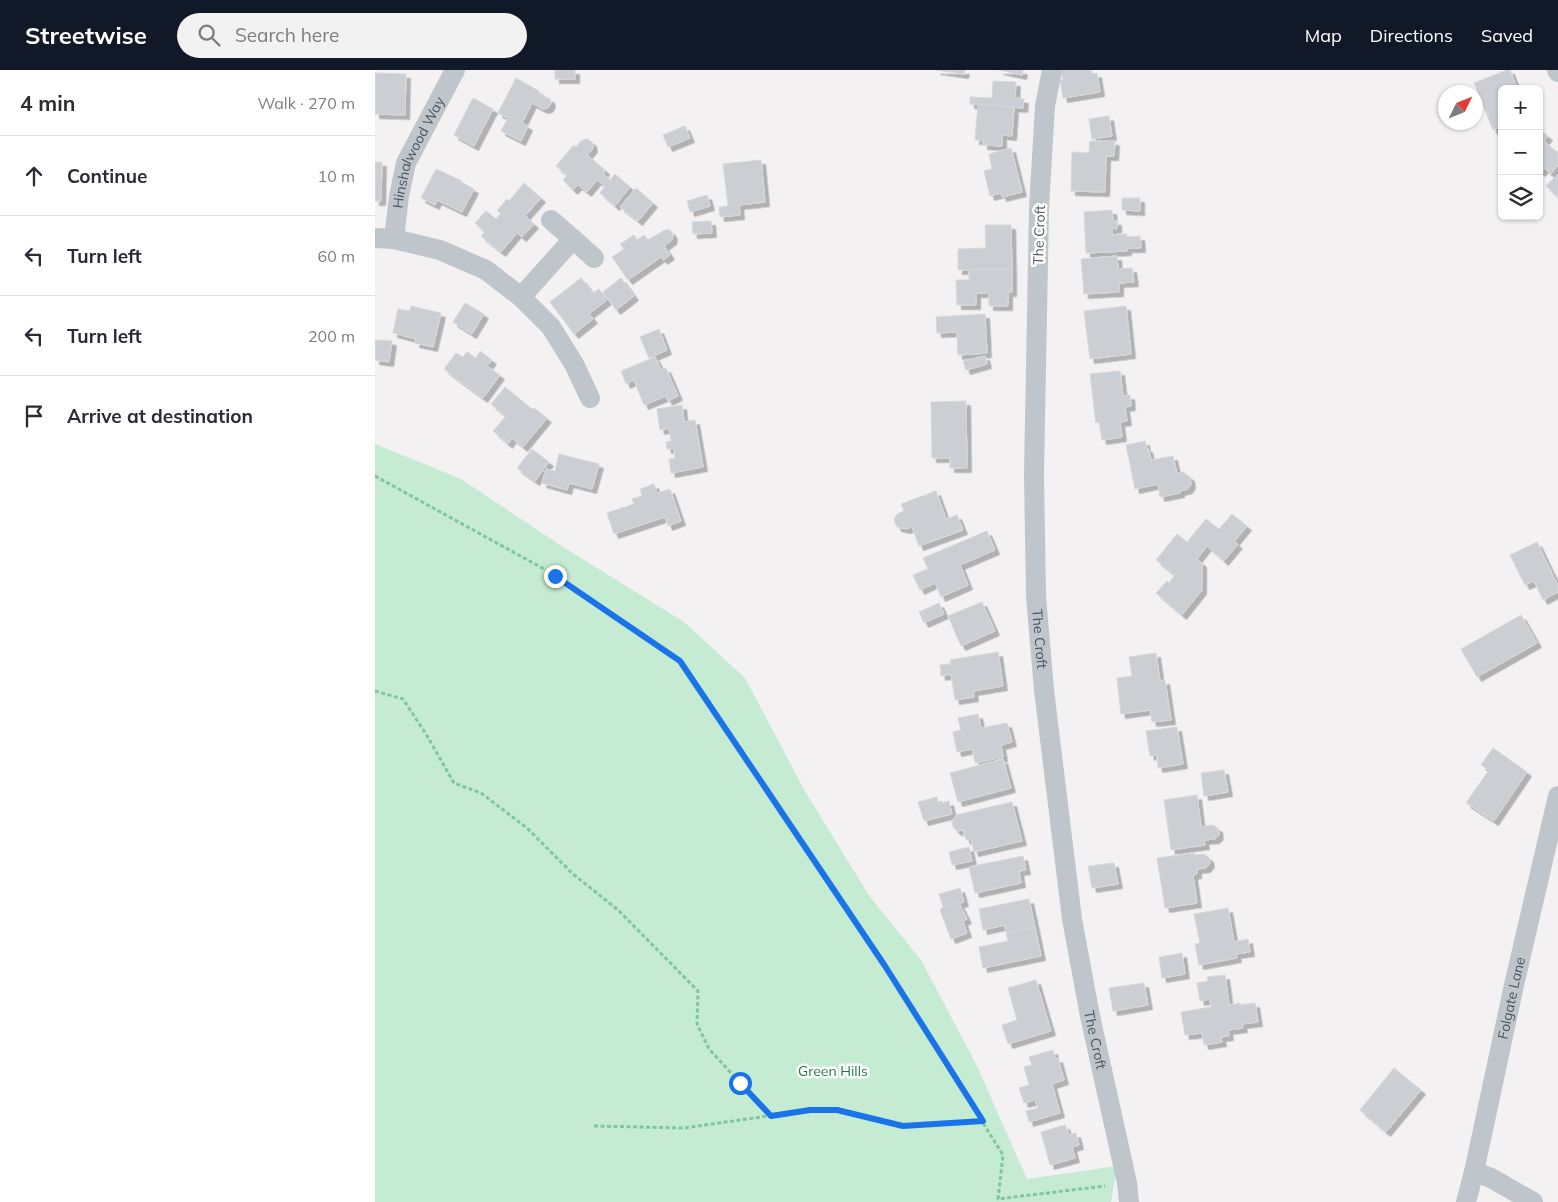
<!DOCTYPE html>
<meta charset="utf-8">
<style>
:root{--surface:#fff;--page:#f2f2f3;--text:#2b2b33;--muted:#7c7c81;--line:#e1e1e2;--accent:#111827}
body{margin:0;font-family:Mulish,sans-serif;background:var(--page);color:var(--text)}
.controls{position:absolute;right:15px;top:15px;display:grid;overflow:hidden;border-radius:8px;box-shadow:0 1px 4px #0004}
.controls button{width:45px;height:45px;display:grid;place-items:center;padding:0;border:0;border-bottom:1px solid var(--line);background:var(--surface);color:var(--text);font:25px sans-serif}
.compass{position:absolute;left:1063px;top:15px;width:45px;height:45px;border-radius:50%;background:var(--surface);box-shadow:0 1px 4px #0004;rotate:47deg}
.stop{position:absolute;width:15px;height:15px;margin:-11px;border:4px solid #1a73e8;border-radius:50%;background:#fff}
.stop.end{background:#1a73e8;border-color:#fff;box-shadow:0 1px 5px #0008}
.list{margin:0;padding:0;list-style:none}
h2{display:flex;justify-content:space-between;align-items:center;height:65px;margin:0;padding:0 20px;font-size:21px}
h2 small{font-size:16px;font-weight:400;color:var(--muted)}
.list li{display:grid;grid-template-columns:32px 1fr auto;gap:15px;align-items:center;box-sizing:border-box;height:80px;padding:0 20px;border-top:1px solid var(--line)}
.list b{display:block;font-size:19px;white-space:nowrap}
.list em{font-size:16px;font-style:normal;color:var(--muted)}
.icon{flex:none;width:28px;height:28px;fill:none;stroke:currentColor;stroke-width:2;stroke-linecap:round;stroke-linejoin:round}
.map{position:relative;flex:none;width:1183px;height:1132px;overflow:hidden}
header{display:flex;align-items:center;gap:30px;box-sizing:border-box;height:70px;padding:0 25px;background:var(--accent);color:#fff}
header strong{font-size:24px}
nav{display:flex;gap:28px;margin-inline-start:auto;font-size:18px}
.search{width:350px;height:45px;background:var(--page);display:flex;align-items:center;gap:12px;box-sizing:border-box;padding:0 18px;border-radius:28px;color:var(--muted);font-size:19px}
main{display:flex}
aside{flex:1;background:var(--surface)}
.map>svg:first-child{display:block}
.green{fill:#c5ebd2}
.building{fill:#cbced3;stroke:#d6d8dc;filter:url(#shadow)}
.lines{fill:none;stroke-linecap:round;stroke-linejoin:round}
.path{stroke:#80c6a1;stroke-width:3;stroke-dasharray:4 2.5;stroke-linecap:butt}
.street{stroke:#bec6cc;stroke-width:20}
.route{stroke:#1a73e8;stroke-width:6}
.labels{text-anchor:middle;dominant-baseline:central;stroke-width:5;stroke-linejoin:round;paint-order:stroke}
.street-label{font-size:14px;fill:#4b555d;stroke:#fff}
.park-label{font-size:14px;fill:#217849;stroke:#fff}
</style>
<header>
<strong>Streetwise</strong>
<div class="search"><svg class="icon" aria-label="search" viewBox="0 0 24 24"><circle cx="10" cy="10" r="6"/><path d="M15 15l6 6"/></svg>Search here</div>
<nav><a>Map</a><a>Directions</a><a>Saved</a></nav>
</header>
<main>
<aside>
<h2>4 min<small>Walk · 270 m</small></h2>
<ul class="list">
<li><svg class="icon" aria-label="ahead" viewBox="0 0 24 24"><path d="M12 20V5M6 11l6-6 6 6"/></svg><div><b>Continue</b></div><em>10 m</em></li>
<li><svg class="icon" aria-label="left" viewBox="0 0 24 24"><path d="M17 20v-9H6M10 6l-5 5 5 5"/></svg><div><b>Turn left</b></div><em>60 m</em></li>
<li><svg class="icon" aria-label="left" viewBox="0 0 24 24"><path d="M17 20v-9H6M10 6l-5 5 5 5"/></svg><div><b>Turn left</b></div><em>200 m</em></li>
<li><svg class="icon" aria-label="arrive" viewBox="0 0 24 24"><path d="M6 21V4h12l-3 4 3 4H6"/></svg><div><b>Arrive at destination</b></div></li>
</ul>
</aside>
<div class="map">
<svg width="1183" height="1132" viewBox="0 0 1183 1132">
<defs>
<filter id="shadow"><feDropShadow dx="4.5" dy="4.5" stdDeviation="0" flood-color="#0004"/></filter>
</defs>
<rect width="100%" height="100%" fill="#f3f1f1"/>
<!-- green -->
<polygon class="green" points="0,374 86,409 185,475 309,552 370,608 431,723 495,827 546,890 602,996 652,1109 742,1096 736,1132 0,1132"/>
<!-- building -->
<g class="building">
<rect x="180" y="0" width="20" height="9"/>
<polygon points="561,0 590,0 589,4"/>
<polygon points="624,0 648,0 647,5"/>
<polygon points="686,0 716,0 717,4 722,3 725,22 688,28 685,10 688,10"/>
<polygon points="1132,0 1135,0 1142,19 1127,19 1127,56 1118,60 1099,13"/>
<polygon points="0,3 31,4 30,45 0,44"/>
<polygon points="141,8 164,21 163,23 175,29 176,33 173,38 168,39 157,33 147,53 153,56 146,71 126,61 133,48 123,43"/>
<polygon points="618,11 641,12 640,28 649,29 648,38 595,34 595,27 617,28"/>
<polygon points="98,28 118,39 99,76 79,65"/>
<polygon points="603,34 639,37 637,66 627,65 627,76 608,75 608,70 600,70"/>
<polygon points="734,46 737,66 717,69 714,49"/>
<polygon points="310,56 315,68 293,77 288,65"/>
<polygon points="1164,59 1173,66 1169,71 1183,83 1183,95 1176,104 1169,98 1166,102 1164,101"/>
<polygon points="212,69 217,72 218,78 212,85 230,100 228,104 235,110 240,104 255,117 240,136 225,123 230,116 222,110 212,122 203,115 198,120 188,110 192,105 181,96 199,75 201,77 206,71"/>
<polygon points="715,71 740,71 739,86 731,86 730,122 696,121 697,82 714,83"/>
<polygon points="636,78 647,122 627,127 626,123 615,126 609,101 617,99 614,84"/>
<polygon points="386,90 390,132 364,135 365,145 345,147 344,137 353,136 348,94"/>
<polygon points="0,92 7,92 6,131 0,131"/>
<polygon points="61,99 87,111 86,112 99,119 87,142 62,130 60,135 46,128"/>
<polygon points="1183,104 1183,127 1171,116"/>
<polygon points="149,113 166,128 150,146 159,154 147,167 142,163 126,182 106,166 110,162 100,153 111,141 121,149 126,143 122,141 132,129 134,131"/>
<polygon points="261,118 278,133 263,151 245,137"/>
<polygon points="332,125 335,136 315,142 312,131"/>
<polygon points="747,128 765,128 765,141 747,140"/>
<polygon points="737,140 738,151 742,151 742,159 737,158 737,165 752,164 752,167 765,166 766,178 752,178 752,181 711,183 709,142"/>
<polygon points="336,151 337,163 318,164 317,152"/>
<polygon points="610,155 636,155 637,199 583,200 583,179 611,178"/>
<polygon points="290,160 295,160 298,165 297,170 289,176 295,185 288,190 286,187 253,210 237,187 249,179 245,174 259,165 262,170 269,165 273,170"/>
<polygon points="742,186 743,199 757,198 759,212 744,213 744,222 709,224 706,189"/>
<polygon points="594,199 637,199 637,222 633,222 633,236 614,236 614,223 601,223 601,235 582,235 581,210 594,210"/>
<polygon points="206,208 218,223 224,219 232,230 214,244 218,249 199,264 175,232"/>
<polygon points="246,208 259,226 241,240 228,222"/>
<polygon points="90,233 109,244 97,264 78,252"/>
<polygon points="36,236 66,243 58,277 40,273 41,269 18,263 23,239 35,241"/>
<polygon points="751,236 756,284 715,289 709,241"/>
<polygon points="610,244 612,283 583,285 582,262 562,263 561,247"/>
<polygon points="284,259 292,280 274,288 265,267"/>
<polygon points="0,270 17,271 14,292 0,290"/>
<polygon points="105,281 117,290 112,296 125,305 108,328 69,299 81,283 88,287 92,282 101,288"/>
<polygon points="610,286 612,294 591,300 588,291"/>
<polygon points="280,287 286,300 291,298 303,326 293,331 291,326 269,335 259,310 251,314 246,301"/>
<polygon points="745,301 748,326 755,325 756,336 750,337 752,351 745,352 747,367 727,370 724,352 721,353 715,304"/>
<polygon points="130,317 157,339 159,338 172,348 148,377 137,368 133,374 118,361 131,346 116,334"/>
<polygon points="591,331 592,398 575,398 575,388 557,388 556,332"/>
<polygon points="307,335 309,352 320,350 328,397 296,403 294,389 300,388 299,378 292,379 291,372 296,371 294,358 285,360 282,339"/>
<polygon points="770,371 771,378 773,378 776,390 798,386 802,404 808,402 815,407 816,414 813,419 805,421 805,423 785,427 783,414 760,419 751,375"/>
<polygon points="157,379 174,392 160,411 142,398"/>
<polygon points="184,384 224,394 217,419 194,413 192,420 167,413 171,399 180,401"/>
<polygon points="279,414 282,423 295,419 306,451 293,456 290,447 239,464 232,443 259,434 257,429 267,426 265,419"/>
<polygon points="561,421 571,449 582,445 588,460 544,476 537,457 531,459 522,457 519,450 522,444 529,441 526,434"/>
<polygon points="857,444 872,456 859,472 863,474 849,491 832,476 822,489 827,493 827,520 807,545 781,523 792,511 794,513 800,505 781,490 802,464 812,472 831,449 844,459"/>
<polygon points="612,461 620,480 585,495 593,515 566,527 560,513 545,520 538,505 553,499 548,488"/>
<polygon points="1162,472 1183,516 1183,522 1168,530 1159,511 1150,515 1135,485"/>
<polygon points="607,532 620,561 586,576 573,546"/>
<polygon points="564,533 569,544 549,553 544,542"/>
<polygon points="1146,545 1162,573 1102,607 1086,579"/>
<polygon points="623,582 628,616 598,621 599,627 580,630 576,604 566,606 565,595 576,594 575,590"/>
<polygon points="781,583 785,611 790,610 796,650 777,652 775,640 746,644 742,608 757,606 754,587"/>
<polygon points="603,644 606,658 632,653 637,672 626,675 628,687 600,693 597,679 582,682 578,662 586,660 583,648"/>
<polygon points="802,657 808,694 783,698 782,685 775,686 771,661"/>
<polygon points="1118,678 1152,702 1119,751 1091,733 1114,700 1106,695"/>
<polygon points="628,689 636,718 583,732 575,703"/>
<polygon points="849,700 853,722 829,726 826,703"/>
<polygon points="822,725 826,757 837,755 843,758 844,765 840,769 829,770 830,775 796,780 789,730"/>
<polygon points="562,727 563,734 574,731 577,744 549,751 543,732"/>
<polygon points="637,732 647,771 599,782 596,769 591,770 588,760 582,761 578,757 577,752 581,745"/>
<polygon points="594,777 597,791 577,795 574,782"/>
<polygon points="819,783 819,785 829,784 834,788 835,793 831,798 822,799 822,804 818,805 822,833 790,838 782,788"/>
<polygon points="648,786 651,800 644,801 646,813 600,823 594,797"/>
<polygon points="739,793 743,814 717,818 713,796"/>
<polygon points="585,818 589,832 568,837 564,824"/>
<polygon points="654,829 660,857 631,863 630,855 608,860 604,839"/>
<polygon points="584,833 592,849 588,851 592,863 576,869 565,840 568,837"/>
<polygon points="853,838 859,872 873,869 875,882 861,884 862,888 824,895 820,874 825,873 819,844"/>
<polygon points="660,857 666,886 608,898 604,877 633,871 631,863"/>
<polygon points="807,883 810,904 787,908 784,887"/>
<polygon points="850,905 854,935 865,933 865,935 880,933 883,952 867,954 868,958 853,960 854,966 846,967 847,972 829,975 827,963 810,965 806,942 836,937 835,929 825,931 822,913 833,911 832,907"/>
<polygon points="661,910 676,961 633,974 627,955 642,950 633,918"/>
<polygon points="769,913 773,935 738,941 734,918"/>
<polygon points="678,980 680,989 683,988 689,1010 677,1014 685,1043 654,1052 651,1041 663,1038 660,1030 649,1033 644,1018 654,1015 649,997 657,995 654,987"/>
<polygon points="1019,998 1046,1020 1011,1062 985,1040"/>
<polygon points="690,1055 694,1065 701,1063 704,1075 697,1077 700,1088 675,1095 666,1062"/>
</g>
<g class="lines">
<!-- path -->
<g class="path">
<polyline points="0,406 180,505 305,591 510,896 628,1085 623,1129 730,1116"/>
<polyline points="0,621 28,629 51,664 79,713 106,723 152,758 198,804 243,840 323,921 322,954 334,979 396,1046"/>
<polyline points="219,1056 309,1058 435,1040 462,1040 528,1056 608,1051"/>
</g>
<!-- street -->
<g class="street">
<path id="s1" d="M677,0l-7,36 -6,102 -5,266 2,122 8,94 28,229 18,97 37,167 2,19"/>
<polyline points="1182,0 1183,2"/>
<polyline points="0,168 19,169 65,180 111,200 146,227 176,257 199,294 215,328"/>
<path id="s2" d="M19,169l5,-43 7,-33 49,-93"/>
<polyline points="198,169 219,188"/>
<polyline points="146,227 198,169 176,150"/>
<polyline points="1099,1102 1116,1108 1158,1132"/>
<path id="s3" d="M1091,1132l8,-30 40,-187 44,-189"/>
</g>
</g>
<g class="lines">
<!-- route -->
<polyline class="route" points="180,506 305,591 510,896 608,1051 528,1056 462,1040 435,1040 396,1046 365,1013"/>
</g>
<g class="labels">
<!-- street labels -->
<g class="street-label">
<text stroke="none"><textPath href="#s2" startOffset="91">Hinshalwood Way</textPath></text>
<text transform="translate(664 165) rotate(-88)">The Croft</text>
<text stroke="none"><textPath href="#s1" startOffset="570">The Croft</textPath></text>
<text stroke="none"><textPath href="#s3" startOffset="209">Folgate Lane</textPath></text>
<text stroke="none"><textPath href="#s1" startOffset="975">The Croft</textPath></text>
</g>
<!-- park labels -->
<g class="park-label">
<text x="458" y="1001">Green Hills</text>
</g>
</g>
</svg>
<div class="controls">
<button>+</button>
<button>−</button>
<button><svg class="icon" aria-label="layers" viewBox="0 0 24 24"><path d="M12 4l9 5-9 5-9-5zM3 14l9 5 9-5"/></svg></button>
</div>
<svg class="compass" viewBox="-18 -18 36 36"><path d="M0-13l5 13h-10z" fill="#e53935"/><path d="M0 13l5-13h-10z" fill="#7c7c81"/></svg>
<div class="stop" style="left:365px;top:1013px"></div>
<div class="stop end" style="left:180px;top:506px"></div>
</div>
</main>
